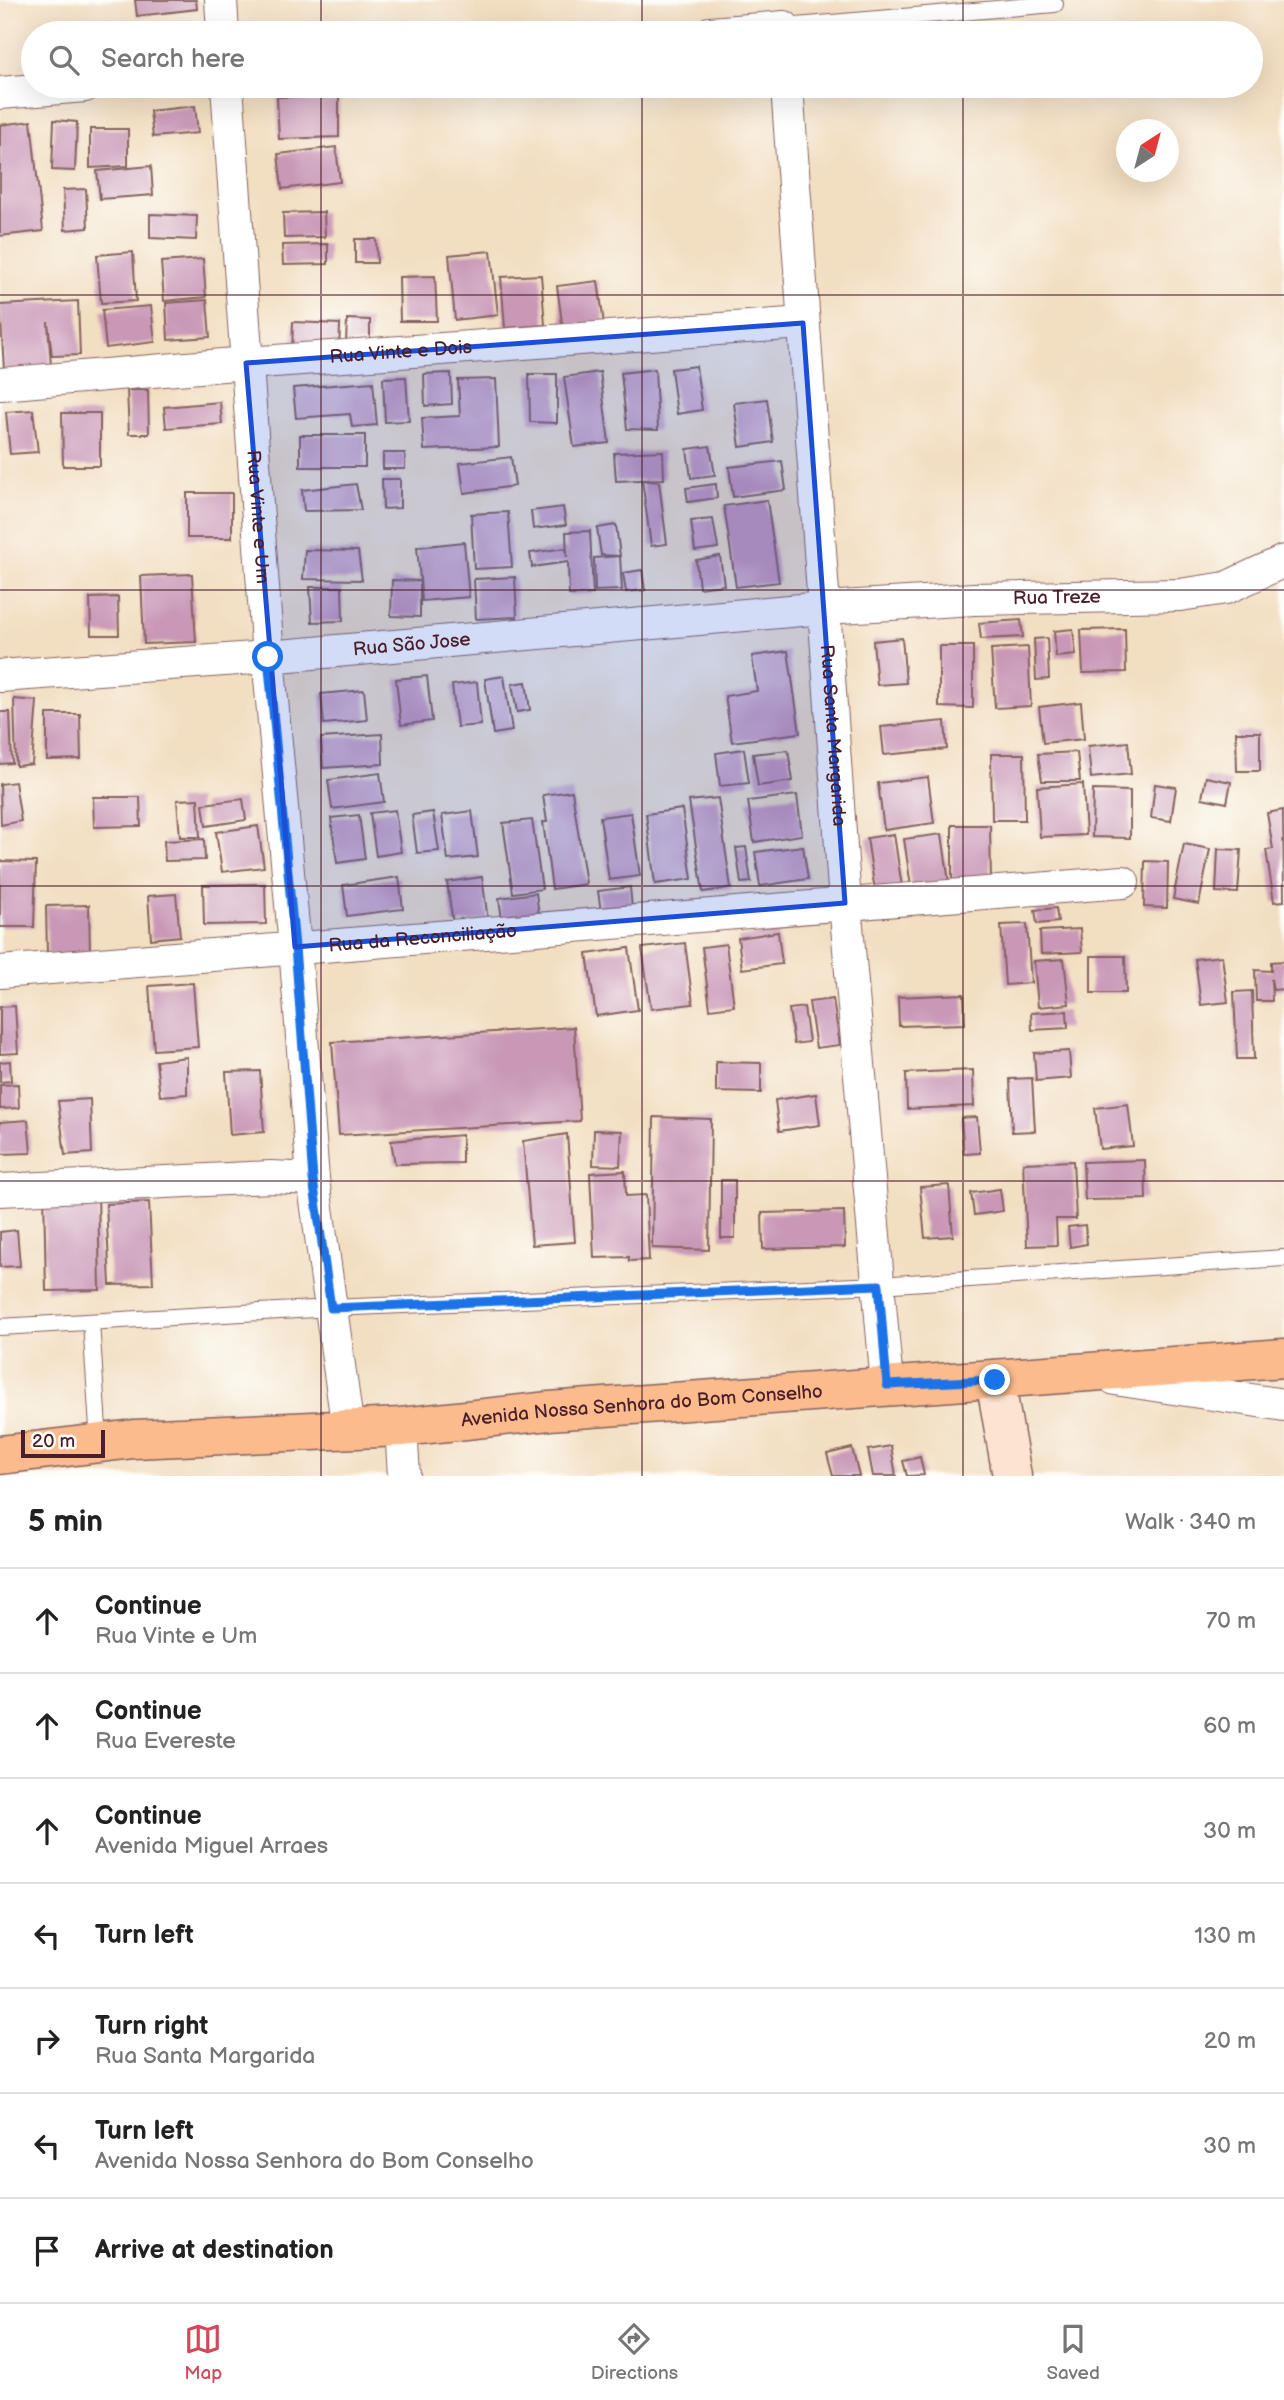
<!DOCTYPE html>
<meta charset="utf-8">
<style>
:root{--surface:#fff;--page:#f2f2f2;--text:#222;--muted:#767676;--line:#e0e0e0;--accent:#d1495b}
body{margin:0;font-family:"Balsamiq Sans",sans-serif;background:var(--page);color:var(--text)}
.compass{position:absolute;left:1116px;top:119px;width:63px;height:63px;border-radius:50%;background:var(--surface);box-shadow:0 7px 28px #0002;rotate:36deg}
.scale{position:absolute;left:21px;bottom:18px;width:84px;box-sizing:border-box;padding-left:7px;border:4px solid #4a1f2b;border-top:0;font-size:19px;line-height:24px;white-space:nowrap;color:#4a1f2b;-webkit-text-stroke:5px #fdfcf7;paint-order:stroke}
.stop{position:absolute;width:21px;height:21px;margin:-16px;border:5px solid #1a73e8;border-radius:50%;background:#fff}
.stop.end{background:#1a73e8;border-color:#fff;box-shadow:0 2px 7px #0008}
.list{margin:0;padding:0;list-style:none}
h2{display:flex;justify-content:space-between;align-items:center;height:91px;margin:0;padding:0 28px;font-size:30px}
h2 small{font-size:23px;font-weight:400;color:var(--muted)}
.list li{display:grid;grid-template-columns:46px 1fr auto;gap:21px;align-items:center;box-sizing:border-box;height:105px;padding:0 28px;border-top:2px solid var(--line)}
.list b{display:block;font-size:26px;white-space:nowrap}
.list p{margin:0;font-size:23px;white-space:nowrap;color:var(--muted)}
.list em{font-size:23px;font-style:normal;color:var(--muted)}
.icon{flex:none;width:38px;height:38px;fill:none;stroke:currentColor;stroke-width:2;stroke-linecap:round;stroke-linejoin:round}
.map{position:relative;flex:none;width:1284px;height:1476px;overflow:hidden}
.search{position:absolute;background:var(--surface);box-shadow:0 7px 28px #0002;left:21px;right:21px;top:21px;height:77px;display:flex;align-items:center;gap:18px;box-sizing:border-box;padding:0 24px;border-radius:38px;color:var(--muted);font-size:26px}
.sheet{height:826px;background:var(--surface)}
nav{display:flex;justify-content:space-around;align-items:center;box-sizing:border-box;height:98px;border-top:2px solid var(--line);background:var(--surface);font-size:19px;color:var(--muted)}
nav a{display:grid;justify-items:center;gap:4px}
nav .on{color:var(--accent)}
.map>svg:first-child{display:block}
.building{fill:#c998b7}
.lines{fill:none;stroke-linecap:round;stroke-linejoin:round}
.lane-casing{stroke:#856260;stroke-width:18}
.street-casing{stroke:#856260;stroke-width:34}
.secondary-casing{stroke:#856260;stroke-width:41}
.primary-casing{stroke:#856260;stroke-width:41}
.lane{stroke:#fff;stroke-width:16}
.street{stroke:#fff;stroke-width:32}
.secondary{stroke:#fde4d1;stroke-width:38}
.primary{stroke:#fbbb8c;stroke-width:38}
.route{stroke:#1a73e8;stroke-width:9}
.marked{fill:#1d4ed8;fill-opacity:0.2;stroke:#1d4ed8;stroke-width:5;stroke-linejoin:round}
.grid{fill:none;stroke:#4a1f2b;stroke-width:2;stroke-opacity:0.55}
.labels{text-anchor:middle;dominant-baseline:central;stroke-width:7;stroke-linejoin:round;paint-order:stroke}
.street-label{font-size:19px;fill:#4a1f2b;stroke:#fdfcf7}
</style>
<div class="map">
<svg width="1284" height="1476" viewBox="0 0 1284 1476">
<rect width="100%" height="100%" fill="#fdfcf7"/>
<filter id="ink" filterUnits="userSpaceOnUse"><feTurbulence type="fractalNoise" baseFrequency=".0143" numOctaves="2"/><feDisplacementMap in="SourceGraphic" scale="14" xChannelSelector="R" yChannelSelector="G"/><feConvolveMatrix kernelMatrix="1 2 1 2 8 2 1 2 1" color-interpolation-filters="sRGB"/></filter>
<filter id="wash" filterUnits="userSpaceOnUse"><feTurbulence type="fractalNoise" baseFrequency=".00686" numOctaves="4" result="noise"/><feDisplacementMap in="SourceGraphic" scale="28" xChannelSelector="R" yChannelSelector="G"/><feGaussianBlur stdDeviation="1.57" result="paint"/><feColorMatrix in="noise" values="0 0 0 0 0 0 0 0 0 0 0 0 0 0 0 0 0 1.4 0 .05"/><feComposite in="paint" operator="in"/></filter>
<g filter="url(#wash)">
<rect width="100%" height="100%" fill="#f2dec1"/>
<g id="blocks">
<!-- building -->
<g class="building">
<polygon points="135,0 196,0 197,9 137,16"/>
<polygon points="339,95 339,137 279,139 277,97"/>
<polygon points="195,106 198,133 153,137 150,111"/>
<polygon points="54,120 77,122 75,171 52,170"/>
<polygon points="31,121 43,231 0,236 0,125"/>
<polygon points="90,129 128,129 128,166 90,168"/>
<polygon points="336,147 340,182 282,189 278,154"/>
<polygon points="151,166 153,195 100,199 97,171"/>
<polygon points="86,189 88,228 65,230 63,190"/>
<polygon points="324,212 325,237 284,238 283,213"/>
<polygon points="150,214 197,216 196,240 150,238"/>
<polygon points="355,239 376,239 377,263 355,263"/>
<polygon points="328,244 328,264 283,265 282,245"/>
<polygon points="491,251 498,315 455,320 449,255"/>
<polygon points="133,252 136,301 101,303 97,255"/>
<polygon points="203,259 206,297 164,301 161,262"/>
<polygon points="541,275 545,325 505,328 501,277"/>
<polygon points="435,276 437,321 400,321 399,277"/>
<polygon points="598,281 604,324 563,330 557,286"/>
<polygon points="207,300 210,337 168,340 166,303"/>
<polygon points="78,301 80,355 52,356 48,322 51,366 4,369 0,305"/>
<polygon points="151,306 155,342 106,348 102,310"/>
<polygon points="347,319 370,320 370,343 346,343"/>
<polygon points="293,322 340,324 339,354 292,353"/>
<polygon points="696,366 702,410 677,414 671,369"/>
<polygon points="655,369 658,430 627,429 621,373"/>
<polygon points="600,372 609,443 574,447 564,377"/>
<polygon points="451,373 452,404 425,406 424,374"/>
<polygon points="529,374 557,374 557,423 530,422"/>
<polygon points="406,377 409,421 385,422 383,378"/>
<polygon points="496,379 499,447 424,450 422,418 460,416 458,380"/>
<polygon points="373,382 377,425 352,427 350,414 296,418 293,388"/>
<polygon points="127,390 148,390 149,434 129,434"/>
<polygon points="767,399 773,442 740,447 734,403"/>
<polygon points="220,402 222,424 166,428 164,407"/>
<polygon points="33,410 38,452 10,454 6,412"/>
<polygon points="62,413 100,413 100,466 63,466"/>
<rect x="300" y="435" width="65" height="32"/>
<polygon points="710,446 715,475 691,478 687,449"/>
<polygon points="663,451 664,479 616,481 614,453"/>
<rect x="383" y="453" width="22" height="16"/>
<polygon points="511,457 515,486 464,493 460,463"/>
<polygon points="782,461 786,490 733,497 729,467"/>
<polygon points="382,479 400,479 400,508 383,509"/>
<polygon points="642,480 659,482 667,544 651,546"/>
<polygon points="356,484 361,510 304,511 302,490"/>
<polygon points="716,484 717,498 688,502 686,488"/>
<rect x="187" y="493" width="45" height="45"/>
<polygon points="767,500 779,582 736,587 724,506"/>
<polygon points="563,507 566,525 533,529 531,511"/>
<polygon points="508,512 512,567 474,569 471,514"/>
<polygon points="713,519 718,548 695,551 691,521"/>
<polygon points="616,525 620,556 601,555 597,528"/>
<polygon points="590,531 593,594 569,595 568,562 532,567 530,553 566,548 567,557 566,532"/>
<polygon points="464,542 469,597 422,601 417,547"/>
<polygon points="305,550 358,551 362,580 303,579"/>
<polygon points="620,556 622,590 595,591 594,558"/>
<polygon points="720,556 724,585 699,588 696,560"/>
<polygon points="642,570 645,590 626,592 623,573"/>
<polygon points="192,574 196,642 144,644 141,576"/>
<polygon points="515,577 517,617 476,619 474,579"/>
<polygon points="392,580 420,581 420,617 391,616"/>
<polygon points="310,587 342,587 343,621 312,622"/>
<polygon points="118,597 119,635 91,635 90,598"/>
<polygon points="1021,620 1023,637 981,639 979,623"/>
<polygon points="1073,629 1076,655 1056,657 1054,631"/>
<polygon points="1125,629 1126,672 1083,673 1081,630"/>
<polygon points="902,638 906,683 877,685 873,641"/>
<polygon points="1047,638 1049,679 1036,680 1034,639"/>
<polygon points="939,646 973,646 973,708 939,707"/>
<polygon points="1028,647 1031,706 995,708 991,649"/>
<polygon points="788,651 800,733 732,742 725,696 757,691 752,656"/>
<polygon points="427,676 432,721 401,725 396,679"/>
<polygon points="504,676 512,731 493,734 485,679"/>
<polygon points="477,682 481,725 457,727 452,685"/>
<polygon points="526,682 530,710 517,712 512,684"/>
<polygon points="364,690 367,720 324,724 321,694"/>
<polygon points="14,699 37,701 32,764 16,766"/>
<polygon points="1081,702 1084,739 1043,743 1039,707"/>
<polygon points="0,712 10,712 12,763 0,764"/>
<polygon points="47,714 80,714 81,759 47,760"/>
<polygon points="945,721 947,749 884,755 881,727"/>
<polygon points="1236,732 1260,732 1260,771 1237,771"/>
<polygon points="382,734 383,764 323,768 321,738"/>
<polygon points="1128,742 1131,774 1091,778 1088,746"/>
<polygon points="744,749 749,783 720,786 716,753"/>
<polygon points="788,750 793,781 758,786 753,754"/>
<polygon points="1077,752 1080,781 1042,781 1038,754"/>
<polygon points="991,754 1024,754 1025,820 992,820"/>
<polygon points="380,773 384,802 332,809 328,780"/>
<polygon points="928,777 934,823 884,830 878,783"/>
<polygon points="1206,777 1231,782 1227,803 1202,798"/>
<polygon points="15,782 21,821 1,825 0,784"/>
<polygon points="1083,784 1086,835 1040,837 1037,787"/>
<polygon points="1155,784 1176,787 1171,821 1151,818"/>
<polygon points="1093,790 1130,791 1130,838 1092,837"/>
<polygon points="572,791 586,884 552,889 543,822 547,822 543,795"/>
<polygon points="797,795 802,835 754,842 748,801"/>
<polygon points="93,797 140,797 141,826 94,827"/>
<polygon points="718,798 731,888 703,892 689,801"/>
<polygon points="198,799 200,837 180,837 177,800"/>
<polygon points="243,799 246,820 206,826 203,804"/>
<polygon points="682,809 692,879 655,884 646,814"/>
<polygon points="395,810 401,852 376,856 370,813"/>
<polygon points="1283,810 1284,901 1274,902 1266,850 1273,849 1267,813"/>
<polygon points="472,811 478,857 448,860 442,815"/>
<polygon points="433,812 439,851 417,853 412,815"/>
<polygon points="631,813 640,876 609,880 600,817"/>
<polygon points="359,815 365,859 337,863 331,818"/>
<polygon points="532,820 542,889 513,893 503,823"/>
<polygon points="952,825 990,825 991,882 952,882"/>
<polygon points="258,826 264,867 222,872 216,832"/>
<polygon points="894,834 902,887 875,891 867,838"/>
<polygon points="942,834 949,882 911,887 904,839"/>
<polygon points="204,839 205,860 165,861 164,841"/>
<polygon points="1184,844 1210,849 1199,904 1173,899"/>
<polygon points="803,846 808,879 760,886 755,852"/>
<polygon points="746,847 751,882 741,883 736,848"/>
<polygon points="1218,849 1241,850 1238,893 1216,892"/>
<polygon points="0,861 36,862 34,927 0,927"/>
<polygon points="1145,861 1168,862 1167,908 1144,907"/>
<polygon points="399,877 403,909 347,916 343,885"/>
<polygon points="482,877 488,920 453,924 447,882"/>
<polygon points="265,884 266,924 204,925 203,885"/>
<polygon points="630,887 632,908 601,912 598,891"/>
<polygon points="536,893 539,915 502,920 499,898"/>
<polygon points="176,894 180,936 151,939 148,896"/>
<polygon points="89,905 90,954 47,955 46,906"/>
<polygon points="1056,908 1058,922 1037,924 1035,910"/>
<polygon points="1027,924 1031,983 1005,985 1001,925"/>
<polygon points="1080,929 1082,952 1041,954 1040,931"/>
<polygon points="778,932 782,964 742,969 738,938"/>
<polygon points="685,943 693,1004 651,1009 642,948"/>
<polygon points="726,944 734,1006 710,1009 702,947"/>
<polygon points="629,948 638,1010 596,1016 587,954"/>
<polygon points="1091,956 1125,956 1126,993 1091,993"/>
<polygon points="1222,956 1228,1002 1201,1005 1195,959"/>
<polygon points="1064,959 1069,1004 1038,1007 1034,961"/>
<polygon points="1284,961 1284,989 1273,990 1271,979 1272,1001 1256,1001 1255,970 1271,971 1271,962"/>
<polygon points="193,983 198,1047 154,1050 149,986"/>
<polygon points="1252,991 1254,1059 1237,1059 1234,992"/>
<polygon points="964,994 965,1024 899,1026 898,997"/>
<polygon points="833,999 840,1045 816,1048 809,1002"/>
<polygon points="15,1006 18,1053 0,1054 0,1007"/>
<polygon points="804,1007 809,1042 794,1044 789,1009"/>
<polygon points="1067,1011 1068,1028 1032,1030 1031,1013"/>
<polygon points="574,1027 580,1121 339,1135 332,1042"/>
<polygon points="1069,1051 1071,1078 1036,1081 1034,1053"/>
<polygon points="187,1057 187,1094 160,1096 156,1061"/>
<polygon points="10,1061 11,1081 0,1082 0,1062"/>
<polygon points="716,1062 761,1063 761,1093 716,1092"/>
<polygon points="973,1070 974,1106 907,1109 906,1073"/>
<polygon points="260,1071 264,1132 230,1135 226,1072"/>
<polygon points="1032,1078 1035,1131 1012,1132 1010,1079"/>
<polygon points="18,1084 19,1108 0,1109 0,1085"/>
<polygon points="816,1094 820,1125 779,1131 775,1100"/>
<polygon points="90,1099 92,1153 65,1155 58,1101"/>
<polygon points="1128,1104 1133,1146 1100,1149 1095,1108"/>
<polygon points="654,1117 711,1119 709,1250 652,1248"/>
<polygon points="977,1117 980,1153 964,1154 961,1118"/>
<polygon points="28,1120 31,1153 0,1154 0,1122"/>
<polygon points="594,1130 622,1131 620,1166 593,1165"/>
<polygon points="567,1134 575,1242 532,1245 523,1141"/>
<polygon points="462,1135 462,1163 395,1164 391,1141"/>
<polygon points="1145,1160 1146,1199 1085,1200 1083,1162"/>
<polygon points="1073,1161 1076,1219 1056,1219 1057,1245 1027,1246 1023,1163"/>
<polygon points="625,1171 626,1196 646,1195 649,1260 629,1261 629,1257 594,1258 590,1173"/>
<rect x="721" y="1180" width="14" height="58"/>
<polygon points="949,1185 953,1236 925,1238 920,1187"/>
<polygon points="1000,1189 1003,1211 974,1215 971,1193"/>
<polygon points="98,1190 100,1290 46,1291 44,1191"/>
<polygon points="149,1202 153,1284 110,1285 106,1204"/>
<polygon points="844,1211 845,1247 763,1249 762,1213"/>
<polygon points="1085,1225 1087,1244 1070,1247 1068,1227"/>
<polygon points="17,1230 20,1266 0,1267 0,1232"/>
<polygon points="891,1446 896,1476 873,1476 868,1450"/>
<polygon points="852,1448 859,1476 833,1476 827,1454"/>
<polygon points="920,1457 924,1475 907,1476 903,1461"/>
</g>
</g>
</g>
<g filter="url(#ink)">
<use href="#blocks" fill-opacity="0" stroke="#856260" stroke-width="2"/>
<g class="lines">
<!-- lane casing -->
<g class="lane-casing">
<g id="lane">
<polyline points="784,27 1055,4"/>
<polyline points="91,1322 99,1443"/>
<polyline points="0,1327 331,1308 879,1285 1284,1258"/>
</g>
</g>
<!-- street casing -->
<g class="street-casing">
<g id="street">
<polyline points="221,0 223,33"/>
<polyline points="710,33 784,27"/>
<path id="s1" d="M227,86l41,571 27,290 18,232 35,251"/>
<path id="s2" d="M787,86l58,817 42,482"/>
<polyline points="0,93 85,86"/>
<path id="s3" d="M0,384l246,-21 557,-40"/>
<path id="s4" d="M0,676l268,-19 556,-49 150,-9 206,-4 46,-7 58,-27"/>
<path id="s5" d="M0,972l1123,-90"/>
<polyline points="0,1190 271,1177 313,1179"/>
<polyline points="1115,1379 1284,1405"/>
<polyline points="401,1427 404,1476"/>
</g>
</g>
<!-- secondary casing -->
<g class="secondary-casing">
<polyline id="secondary" points="995,1379 1012,1476"/>
</g>
<!-- primary casing -->
<g class="primary-casing">
<g id="primary">
<path id="s6" d="M0,1455l134,-16 267,-12 148,-16 735,-53"/>
</g>
</g>
<!-- lane -->
<use href="#lane" class="lane"/>
<!-- street -->
<use href="#street" class="street"/>
<!-- secondary -->
<use href="#secondary" class="secondary"/>
<!-- primary -->
<use href="#primary" class="primary"/>
</g>
</g>
<g class="lines" filter="url(#ink)">
<!-- route -->
<polyline class="route" points="268,657 295,947 313,1179 331,1308 879,1285 887,1385 995,1380"/>
</g>
<!-- marked area -->
<path class="marked" d="M803,323l42,580 -550,44 -49,-584z"/>
<!-- grid -->
<path class="grid" d="M321,0v33M642,0v33M963,0v33M321,86v1390M642,86v1390M963,86v1390M0,295h1284M0,590h1284M0,886h1284M0,1181h1284"/>
<g class="labels">
<!-- street labels -->
<g class="street-label">
<text stroke="none"><textPath href="#s3" startOffset="402">Rua Vinte e Dois</textPath></text>
<text stroke="none"><textPath href="#s1" startOffset="432">Rua Vinte e Um</textPath></text>
<text stroke="none"><textPath href="#s4" startOffset="1060">Rua Treze</textPath></text>
<text stroke="none"><textPath href="#s4" startOffset="413">Rua São Jose</textPath></text>
<text stroke="none"><textPath href="#s2" startOffset="651">Rua Santa Margarida</textPath></text>
<text stroke="none"><textPath href="#s5" startOffset="424">Rua da Reconciliação</textPath></text>
<text stroke="none"><textPath href="#s6" startOffset="644">Avenida Nossa Senhora do Bom Conselho</textPath></text>
</g>
</g>
</svg>
<svg class="compass" viewBox="-18 -18 36 36"><path d="M0-13l5 13h-10z" fill="#e53935"/><path d="M0 13l5-13h-10z" fill="#767676"/></svg>
<div class="scale">20 m</div>
<div class="stop" style="left:268px;top:657px"></div>
<div class="stop end" style="left:995px;top:1380px"></div>
<div class="search"><svg class="icon" aria-label="search" viewBox="0 0 24 24"><circle cx="10" cy="10" r="6"/><path d="M15 15l6 6"/></svg>Search here</div>
</div>
<section class="sheet">
<h2>5 min<small>Walk · 340 m</small></h2>
<ul class="list">
<li><svg class="icon" aria-label="ahead" viewBox="0 0 24 24"><path d="M12 20V5M6 11l6-6 6 6"/></svg><div><b>Continue</b><p>Rua Vinte e Um</p></div><em>70 m</em></li>
<li><svg class="icon" aria-label="ahead" viewBox="0 0 24 24"><path d="M12 20V5M6 11l6-6 6 6"/></svg><div><b>Continue</b><p>Rua Evereste</p></div><em>60 m</em></li>
<li><svg class="icon" aria-label="ahead" viewBox="0 0 24 24"><path d="M12 20V5M6 11l6-6 6 6"/></svg><div><b>Continue</b><p>Avenida Miguel Arraes</p></div><em>30 m</em></li>
<li><svg class="icon" aria-label="left" viewBox="0 0 24 24"><path d="M17 20v-9H6M10 6l-5 5 5 5"/></svg><div><b>Turn left</b></div><em>130 m</em></li>
<li><svg class="icon" aria-label="right" viewBox="0 0 24 24"><path d="M7 20v-9h11M14 6l5 5-5 5"/></svg><div><b>Turn right</b><p>Rua Santa Margarida</p></div><em>20 m</em></li>
<li><svg class="icon" aria-label="left" viewBox="0 0 24 24"><path d="M17 20v-9H6M10 6l-5 5 5 5"/></svg><div><b>Turn left</b><p>Avenida Nossa Senhora do Bom Conselho</p></div><em>30 m</em></li>
<li><svg class="icon" aria-label="arrive" viewBox="0 0 24 24"><path d="M6 21V4h12l-3 4 3 4H6"/></svg><div><b>Arrive at destination</b></div></li>
</ul>
</section>
<nav>
<a class="on"><svg class="icon" aria-label="map" viewBox="0 0 24 24"><path d="M3 6l6-2 6 2 6-2v14l-6 2-6-2-6 2zM9 4v14M15 6v14"/></svg>Map</a>
<a><svg class="icon" aria-label="directions" viewBox="0 0 24 24"><path d="M12 3l9 9-9 9-9-9zM9 14v-3h6M13 9l2 2-2 2"/></svg>Directions</a>
<a><svg class="icon" aria-label="saved" viewBox="0 0 24 24"><path d="M7 4h10v16l-5-4-5 4z"/></svg>Saved</a>
</nav>
